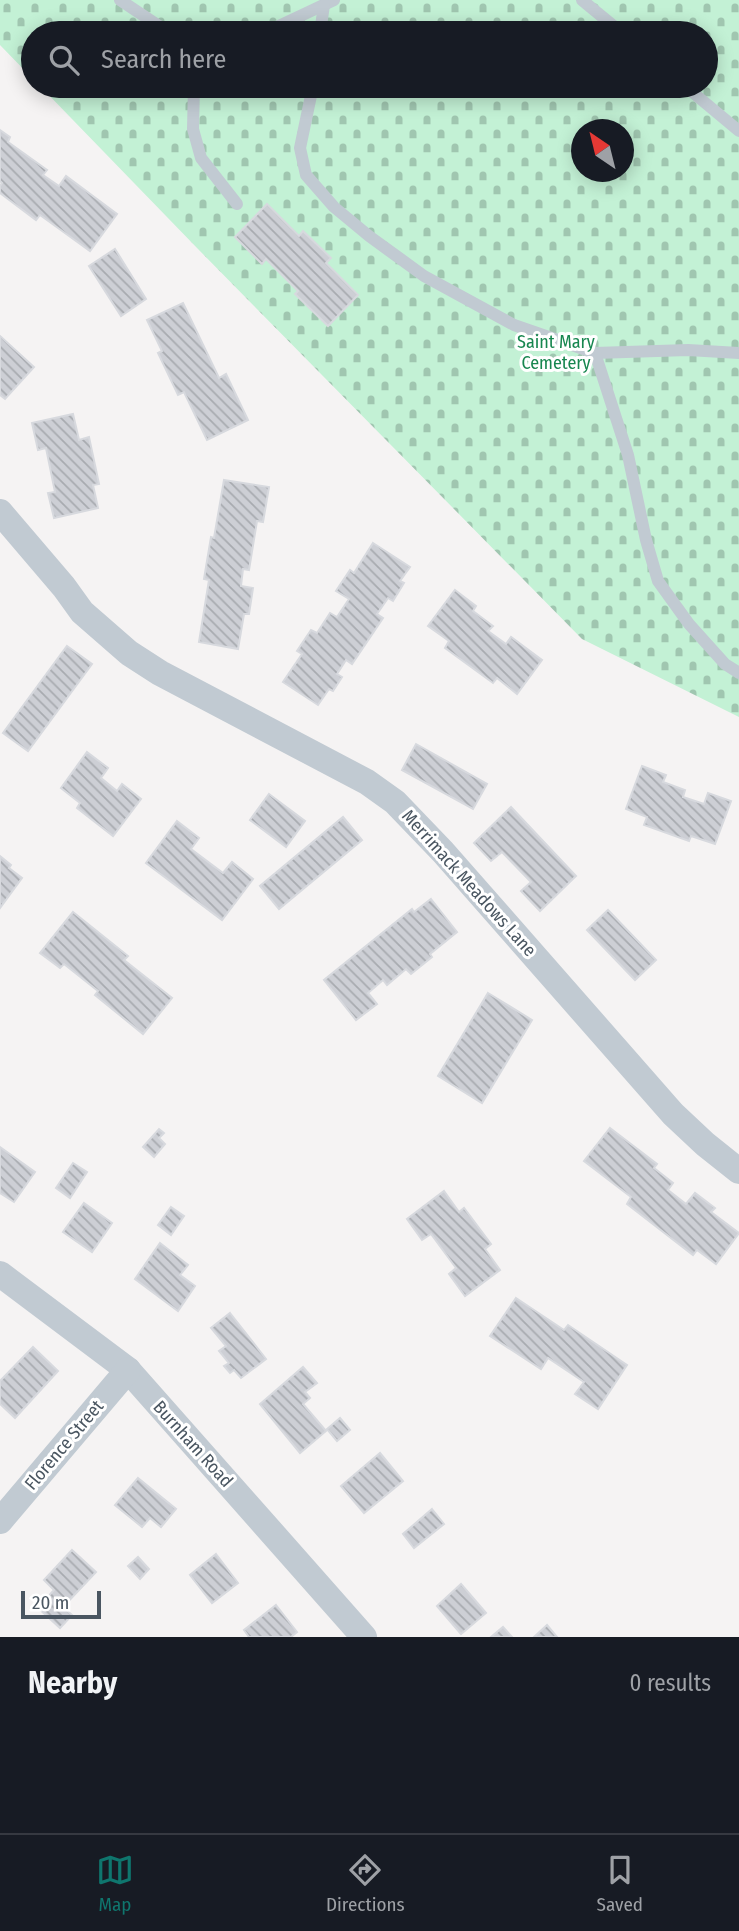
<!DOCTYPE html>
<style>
:root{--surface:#171b24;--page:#242831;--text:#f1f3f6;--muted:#9ea1a6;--line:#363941;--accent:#0f766e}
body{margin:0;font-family:"Fira Sans Condensed",sans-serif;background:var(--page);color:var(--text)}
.compass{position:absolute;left:571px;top:119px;width:63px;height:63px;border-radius:50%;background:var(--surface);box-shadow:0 4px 18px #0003;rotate:325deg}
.scale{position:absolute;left:21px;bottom:18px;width:80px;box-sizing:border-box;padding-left:7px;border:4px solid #4a5661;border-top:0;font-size:19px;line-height:24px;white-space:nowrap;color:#4a5661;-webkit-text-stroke:5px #fff;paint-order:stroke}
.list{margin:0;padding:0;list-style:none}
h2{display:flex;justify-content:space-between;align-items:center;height:91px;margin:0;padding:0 28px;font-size:30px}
h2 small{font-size:23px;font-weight:400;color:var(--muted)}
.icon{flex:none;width:38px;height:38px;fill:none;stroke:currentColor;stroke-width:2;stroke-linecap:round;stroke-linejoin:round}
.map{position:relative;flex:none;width:739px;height:1637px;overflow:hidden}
.search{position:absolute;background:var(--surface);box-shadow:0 4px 18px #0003;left:21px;right:21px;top:21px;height:77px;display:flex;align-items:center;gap:18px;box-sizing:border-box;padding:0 24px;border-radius:38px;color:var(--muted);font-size:26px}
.sheet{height:196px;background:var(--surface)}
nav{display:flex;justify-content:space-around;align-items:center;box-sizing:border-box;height:98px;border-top:2px solid var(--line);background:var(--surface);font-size:19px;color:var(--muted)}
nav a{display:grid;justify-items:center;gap:4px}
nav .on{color:var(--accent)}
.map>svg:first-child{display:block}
.cemetery{fill:url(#cemetery-stones);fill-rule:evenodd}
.building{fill:url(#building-back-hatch);stroke:#d7d9de;stroke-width:2}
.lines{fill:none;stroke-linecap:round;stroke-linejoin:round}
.service{stroke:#c1cad2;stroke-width:12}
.minor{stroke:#c1cad2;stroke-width:26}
.labels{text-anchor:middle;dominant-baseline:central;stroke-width:6;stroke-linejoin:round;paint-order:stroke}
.park-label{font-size:18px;fill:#17864f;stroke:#fff}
.street-label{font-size:18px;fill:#4a5661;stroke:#fff}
</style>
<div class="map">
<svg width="739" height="1637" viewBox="0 0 739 1637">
<defs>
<pattern id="cemetery-stones" width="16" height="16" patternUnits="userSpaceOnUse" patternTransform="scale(1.75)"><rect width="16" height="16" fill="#c3f1d5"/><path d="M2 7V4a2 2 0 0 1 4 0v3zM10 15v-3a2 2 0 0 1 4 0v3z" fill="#a0c6b0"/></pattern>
<pattern id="building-back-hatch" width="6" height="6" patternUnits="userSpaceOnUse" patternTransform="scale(1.75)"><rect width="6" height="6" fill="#cdcfd5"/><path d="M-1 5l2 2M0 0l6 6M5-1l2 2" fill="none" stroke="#a8abb0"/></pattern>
</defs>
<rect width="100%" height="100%" fill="#f5f3f3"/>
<!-- cemetery -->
<path class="cemetery" d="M0,0h739v717l-157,-78 -384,-390 -158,-163h666v-53h-673v46l-33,-34zM582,130h42v42h-42z"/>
<!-- building -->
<g class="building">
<polygon points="0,130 10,137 8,142 47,170 43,175 59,186 66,176 117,214 90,251 40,215 36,220 0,193 0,186 2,183 0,181"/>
<polygon points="267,204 299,236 303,231 331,258 326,263 358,295 328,326 295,294 298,291 266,259 262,264 235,237"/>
<polygon points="115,249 146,299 121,316 89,266"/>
<polygon points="183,303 219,378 226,374 248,420 207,440 184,392 178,395 158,353 162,351 147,320"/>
<polygon points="0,336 34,367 5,399 0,395"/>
<polygon points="73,414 79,440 89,437 99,484 93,485 98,508 54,518 48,493 55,492 46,448 38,450 32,423"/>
<polygon points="224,480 269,487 263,522 257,521 249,570 243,569 241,586 253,588 249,614 244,614 238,649 199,642 209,580 204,579 211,537 214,538"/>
<polygon points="373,543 410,567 400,581 404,583 393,601 388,598 377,614 383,618 352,664 346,660 337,674 342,677 333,691 329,689 318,705 283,682 302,654 297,651 311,630 317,633 330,613 337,617 349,599 336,591 350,570 354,573"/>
<polygon points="455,590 476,606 473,611 493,626 488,631 506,644 511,637 542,660 517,694 497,678 493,683 445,648 449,641 428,626"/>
<polygon points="67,646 92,664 28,751 3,733"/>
<polygon points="416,744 487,784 473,809 402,770"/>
<polygon points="87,752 108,768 101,778 117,791 122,784 141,799 113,836 77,808 80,803 61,788"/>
<polygon points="642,766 666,775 663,782 685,790 683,797 704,804 708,793 731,801 715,844 691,836 689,841 644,825 647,817 626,809"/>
<polygon points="269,794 305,821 286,847 250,820"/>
<polygon points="511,807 576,876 540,911 521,891 531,882 502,852 491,861 474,843"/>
<polygon points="343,817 362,840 279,909 260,886"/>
<polygon points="177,821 199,838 191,849 223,873 232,862 253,879 222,920 146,863"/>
<polygon points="0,856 11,865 9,868 22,878 0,908"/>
<polygon points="431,899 457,932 430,954 432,957 411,974 406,969 387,985 383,980 368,993 377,1004 356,1020 324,980 412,909 414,912"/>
<polygon points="608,910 656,960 635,980 587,930"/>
<polygon points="73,912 128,956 124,960 172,998 143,1034 95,995 98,991 64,964 60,968 40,953"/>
<polygon points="488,993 532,1020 482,1103 438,1076"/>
<polygon points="610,1128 657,1164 654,1168 673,1183 668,1190 686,1204 695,1193 715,1208 711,1212 739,1233 716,1264 697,1250 693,1255 627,1204 631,1197 584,1161"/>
<polygon points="159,1129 164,1133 159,1138 165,1144 154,1157 143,1147"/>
<polygon points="0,1147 35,1172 14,1202 0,1193"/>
<polygon points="73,1163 87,1172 70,1198 56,1188"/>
<polygon points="444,1191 459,1212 464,1208 491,1244 485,1249 500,1270 465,1296 449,1274 456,1268 431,1234 422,1240 407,1219"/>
<polygon points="84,1203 112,1223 92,1252 63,1232"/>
<polygon points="171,1207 184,1216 171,1235 158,1225"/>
<polygon points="160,1243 188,1265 180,1275 195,1286 178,1311 135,1279"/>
<polygon points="516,1298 564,1330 568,1325 627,1365 598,1409 575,1394 584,1382 548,1358 541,1369 490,1336"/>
<polygon points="230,1313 266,1359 241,1378 234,1370 230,1373 224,1366 229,1363 219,1351 226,1346 211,1328"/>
<polygon points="33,1347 58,1371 15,1418 0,1404 0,1381"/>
<polygon points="303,1367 317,1383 305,1392 310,1398 303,1404 326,1431 300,1453 260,1404"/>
<polygon points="340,1418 350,1430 337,1441 327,1429"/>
<polygon points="380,1453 403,1481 364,1513 341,1486"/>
<polygon points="138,1478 176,1509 161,1527 150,1518 142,1527 115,1505"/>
<polygon points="432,1509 444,1524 414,1548 403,1534"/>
<polygon points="72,1550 96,1572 63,1607 72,1615 60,1628 38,1608 54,1590 44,1580"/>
<polygon points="216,1554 238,1583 212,1603 190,1575"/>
<polygon points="138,1557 149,1569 140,1579 128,1566"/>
<polygon points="461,1584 486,1613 461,1634 437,1606"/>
<polygon points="276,1605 297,1632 291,1637 249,1637 244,1630"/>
<polygon points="547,1625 557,1637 534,1637"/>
<polygon points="503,1627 512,1637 491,1637"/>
</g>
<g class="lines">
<!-- service -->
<g class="service">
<polyline points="120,0 162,28 178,33"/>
<polyline points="582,0 622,33"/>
<polyline points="253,33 279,26 334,0"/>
<polyline points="320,33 324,5"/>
<polyline points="194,86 193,129 201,158 237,204"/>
<polyline points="313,86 300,148 306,175 334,207 369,236 424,276 514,325 595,353 688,350 739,353"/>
<polyline points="685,86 739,131"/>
<polyline points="595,353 628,455 646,540 658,581 689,624 725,664 739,673"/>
</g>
<!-- minor -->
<g class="minor">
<polyline points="0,512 64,587 82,612 129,653 160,673 367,782 395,802 443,852 673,1114 705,1144 739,1171"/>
<polyline points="0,1274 128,1370 364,1637"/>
<polyline points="0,1521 128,1370"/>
</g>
</g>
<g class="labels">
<!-- park labels -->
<g class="park-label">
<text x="556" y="342">Saint Mary<tspan x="556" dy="21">Cemetery</tspan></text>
</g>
<!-- street labels -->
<g class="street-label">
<text transform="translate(469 883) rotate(48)">Merrimack Meadows Lane</text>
<text transform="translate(193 1444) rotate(48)">Burnham Road</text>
<text transform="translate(64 1445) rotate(-50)">Florence Street</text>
</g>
</g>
</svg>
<svg class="compass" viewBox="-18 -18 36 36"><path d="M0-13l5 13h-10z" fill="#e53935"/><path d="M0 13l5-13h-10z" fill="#9ea1a6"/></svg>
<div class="scale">20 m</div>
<div class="search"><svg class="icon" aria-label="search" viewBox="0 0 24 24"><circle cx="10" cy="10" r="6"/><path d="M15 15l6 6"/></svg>Search here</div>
</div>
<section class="sheet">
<h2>Nearby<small>0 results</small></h2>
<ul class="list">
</ul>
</section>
<nav>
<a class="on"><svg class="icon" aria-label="map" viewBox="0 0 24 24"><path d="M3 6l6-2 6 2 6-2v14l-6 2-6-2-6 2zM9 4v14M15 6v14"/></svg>Map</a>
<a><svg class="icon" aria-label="directions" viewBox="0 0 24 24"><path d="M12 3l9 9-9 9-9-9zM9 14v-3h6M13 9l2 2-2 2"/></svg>Directions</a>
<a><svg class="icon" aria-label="saved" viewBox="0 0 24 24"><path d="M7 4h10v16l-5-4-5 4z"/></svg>Saved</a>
</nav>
